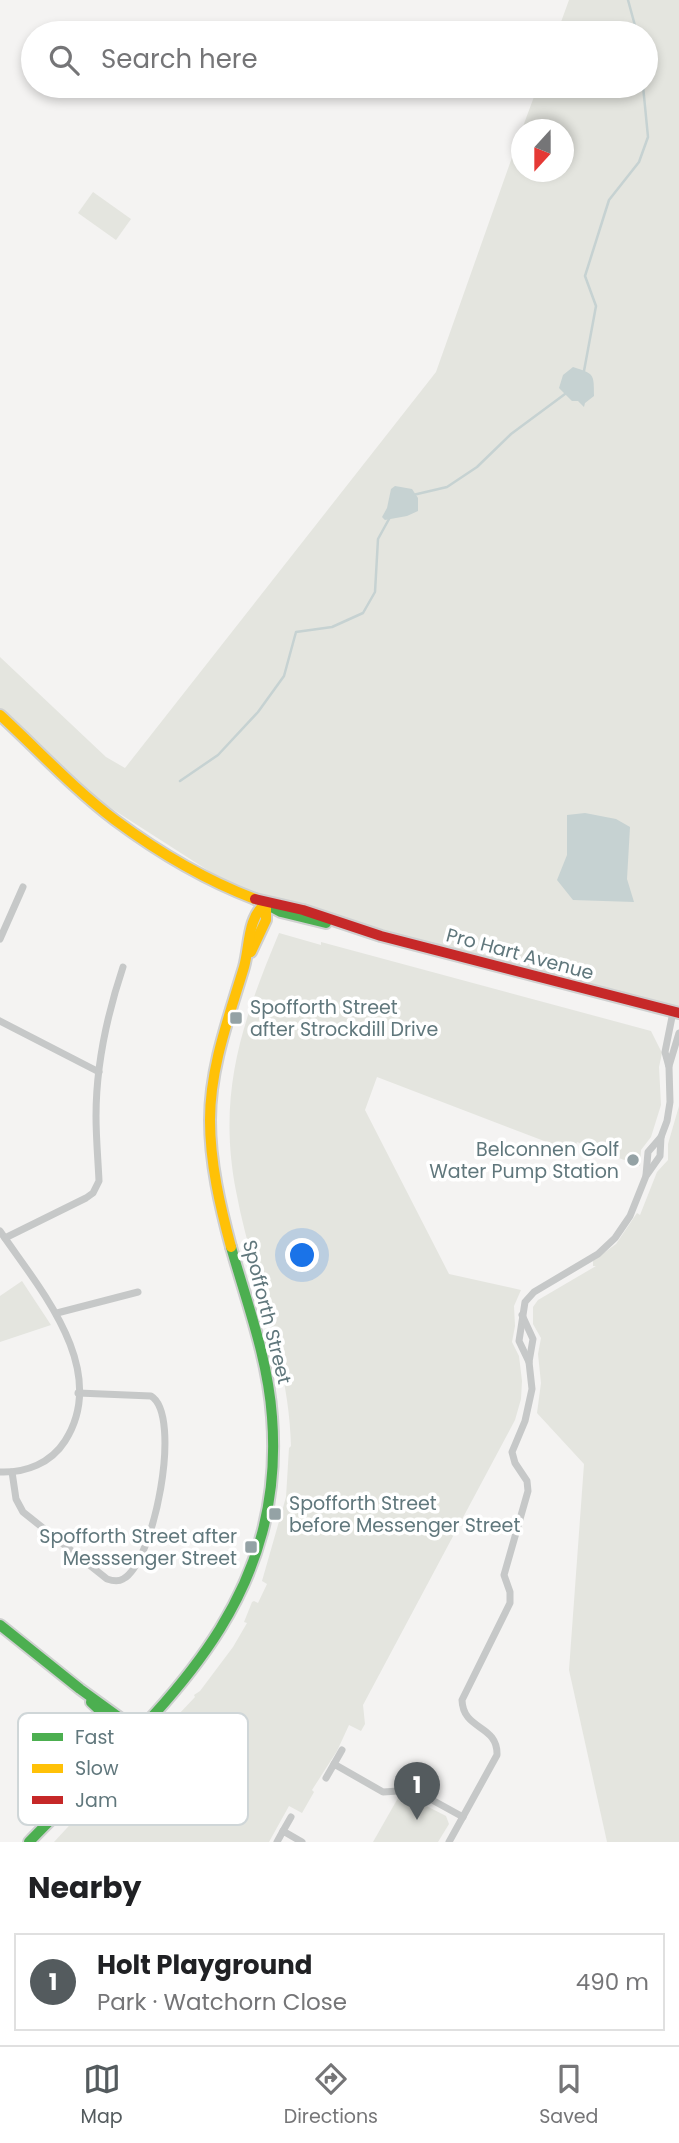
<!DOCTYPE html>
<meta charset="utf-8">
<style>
:root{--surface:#fff;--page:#f2f2f2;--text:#202124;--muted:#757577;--line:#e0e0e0;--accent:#545b5e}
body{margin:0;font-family:Poppins,sans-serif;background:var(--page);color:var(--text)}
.compass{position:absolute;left:511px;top:119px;width:63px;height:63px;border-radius:50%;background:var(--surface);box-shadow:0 4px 10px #0003;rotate:201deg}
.you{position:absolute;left:303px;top:1256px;width:24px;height:24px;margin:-18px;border:5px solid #fff;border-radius:50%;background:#1a73e8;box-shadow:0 0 0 10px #1a73e833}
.badge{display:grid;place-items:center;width:46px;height:46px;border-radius:50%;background:var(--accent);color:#fff;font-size:23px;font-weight:700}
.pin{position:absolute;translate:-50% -58px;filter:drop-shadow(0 2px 4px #0008)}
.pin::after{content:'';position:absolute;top:37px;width:24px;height:21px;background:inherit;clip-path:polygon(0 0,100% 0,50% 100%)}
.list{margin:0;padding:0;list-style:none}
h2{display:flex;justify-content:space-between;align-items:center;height:91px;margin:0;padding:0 28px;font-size:30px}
h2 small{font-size:23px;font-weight:400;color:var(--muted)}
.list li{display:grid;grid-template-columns:46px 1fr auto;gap:21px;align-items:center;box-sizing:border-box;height:98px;margin:0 14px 14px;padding:0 14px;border:2px solid var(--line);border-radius:0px}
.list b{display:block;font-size:26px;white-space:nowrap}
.list p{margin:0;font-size:23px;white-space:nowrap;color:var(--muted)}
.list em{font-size:23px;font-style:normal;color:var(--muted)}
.icon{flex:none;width:38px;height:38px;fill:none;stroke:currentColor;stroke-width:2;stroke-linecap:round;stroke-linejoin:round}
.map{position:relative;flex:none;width:679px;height:1842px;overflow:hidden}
.search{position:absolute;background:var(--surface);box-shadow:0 4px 10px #0003;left:21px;right:21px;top:21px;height:77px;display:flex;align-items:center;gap:18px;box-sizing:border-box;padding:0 24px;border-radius:38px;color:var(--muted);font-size:26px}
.sheet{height:203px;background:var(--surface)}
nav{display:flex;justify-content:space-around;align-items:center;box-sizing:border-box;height:98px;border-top:2px solid var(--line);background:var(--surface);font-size:19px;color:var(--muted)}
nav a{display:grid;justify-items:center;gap:4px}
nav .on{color:var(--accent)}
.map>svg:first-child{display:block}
.green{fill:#e4e5df}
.water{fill:#c6d2d2}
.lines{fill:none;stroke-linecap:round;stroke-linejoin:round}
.stream{stroke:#c6d2d2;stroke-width:2.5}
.fast-casing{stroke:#cfd0d0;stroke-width:14}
.slow-casing{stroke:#cfd0d0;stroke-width:14}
.jam-casing{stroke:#cfd0d0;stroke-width:14}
.street{stroke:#c6c8c8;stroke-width:7}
.fast{stroke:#4caf50;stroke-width:10}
.slow{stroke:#ffc107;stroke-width:10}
.jam{stroke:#c62828;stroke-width:10}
.poi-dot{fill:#94a2a5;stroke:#fff;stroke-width:2.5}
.labels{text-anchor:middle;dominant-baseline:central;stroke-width:7;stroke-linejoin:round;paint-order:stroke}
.street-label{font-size:19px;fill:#60777c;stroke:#fff}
.poi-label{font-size:19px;fill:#60777c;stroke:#fff;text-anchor:start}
.key{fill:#fff;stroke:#cfd6d8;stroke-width:2}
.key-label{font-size:19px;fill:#60777c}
</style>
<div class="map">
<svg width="679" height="1842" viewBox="0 0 679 1842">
<rect width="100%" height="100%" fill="#f4f3f2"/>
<!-- green -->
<g class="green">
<polygon points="569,0 679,0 679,1013 258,896 212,873 106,805 0,715 0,657 106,757 125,768 436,372 521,132 522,172 564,172 564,130 522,129 538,86 646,86 646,33 557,33"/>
<polygon points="93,192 131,219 116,240 78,213"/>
<path d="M279,933l42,12v-3l330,89 11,22 -3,14 2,38 -10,32 -10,13 -1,16 -63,-24 -4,10 -196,-75 -12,33 84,164 72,16 -7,16 1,20 -3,16 7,14 3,25 -1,18 -6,21 -152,285 2,19 -4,7 -12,-6 -12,26 -25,39 2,2 -12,21 -13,-7 -20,36h-215l24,-26 4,-7 8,-4 11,-12 9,-13 5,-1 8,-11 2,1 29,-30v-11l10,-2 4,-14 10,3 17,-18 -1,-2 6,-4 33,-44 14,-24 -3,-1 8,-20 2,-1 4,2 9,-19 -5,-3 24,-84 3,-49 2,-2c-2,-89 -39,-169 -55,-255 -19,-98 6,-169 43,-258z"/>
<polygon points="679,1106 679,1842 607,1842 569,1670 584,1464 537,1413 541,1383 538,1354 541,1338 533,1324 533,1307 538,1300 596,1266 593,1266 593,1261 616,1244 637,1213 640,1215 657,1172 668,1160 668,1144"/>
<polygon points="22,1281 51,1325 0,1342 0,1296"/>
<polygon points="407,1796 446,1816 449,1824 438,1842 373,1842 398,1798"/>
</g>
<!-- water -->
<g class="water">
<path d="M573,367c21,7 21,6 21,29l-9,7 -1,4 -6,-6h-6l-13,-13 4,-13z"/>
<polygon points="395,486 412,489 418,498 418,511 407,516 385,520 382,517 387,508 391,489"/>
<polygon points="585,813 616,819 630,827 627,879 634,902 573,900 557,880 567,855 567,815"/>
</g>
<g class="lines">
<!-- stream -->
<g class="stream">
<polyline points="628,0 637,33"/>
<polyline points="584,371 596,306 585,276 609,200 639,162 648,137 643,86"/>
<polyline points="413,495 447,487 477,467 511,434 565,394"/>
<polyline points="180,781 218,755 258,712 284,676 296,632 332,627 363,613 375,592 378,539 389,519"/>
</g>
<!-- fast casing -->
<g class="fast-casing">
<g id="fast">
<polyline points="268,905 281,912 326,923"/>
<polyline points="0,1625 80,1689 138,1731"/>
<polyline points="91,1702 130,1739"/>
<path d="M29,1842c123,-127 258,-229 243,-425 -4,-58 -25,-114 -41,-170"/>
</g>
</g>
<!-- slow casing -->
<g class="slow-casing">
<g id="slow">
<path d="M0,715c38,35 74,74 115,105 43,32 90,60 140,79"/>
<polyline points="251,952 266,920 266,903"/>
<path d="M231,1247c-11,-41 -21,-84 -21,-127 0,-53 19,-103 34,-153 6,-21 3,-49 22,-64"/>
</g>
</g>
<!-- jam casing -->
<g class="jam-casing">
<polyline id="jam" points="255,899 303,910 381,936 679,1013"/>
</g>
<!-- street -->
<g class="street">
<polyline points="0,939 23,887"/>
<polyline points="0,1021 99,1072"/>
<polyline points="669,1066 679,1033"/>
<polyline points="646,1175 648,1152 661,1137"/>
<path d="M0,1231c38,56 111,138 65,210 -14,22 -39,32 -65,31"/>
<path d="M5,1238l81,-40 7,-5 6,-12c-1,-22 -3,-43 -3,-65 0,-51 11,-101 27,-149"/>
<polyline points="57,1313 138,1292"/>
<polyline points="529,1362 519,1341 525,1302 534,1292 598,1254 615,1238 630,1216 646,1176 660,1156 661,1137 667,1121 670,1102 669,1067 665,1052 673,1012"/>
<path d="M12,1472l4,27 7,13 84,67c6,2 11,3 16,0 31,-16 60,-164 28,-183l-73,-3"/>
<polyline points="334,1764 342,1750"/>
<polyline points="326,1778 334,1764 383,1792 414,1790 463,1817"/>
<polyline points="283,1831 291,1817"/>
<polyline points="277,1842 283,1831 302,1842"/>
<path d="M449,1842l48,-87c1,-31 -34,-24 -35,-55l48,-97v-11l-6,-17 24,-84 -1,-10 -12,-18 -3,-11 13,-31 7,-32 -3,-27 4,-23 -11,-24"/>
</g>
<!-- fast -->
<use href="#fast" class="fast"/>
<!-- slow -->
<use href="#slow" class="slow"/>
<!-- jam -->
<use href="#jam" class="jam"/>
</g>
<!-- markers -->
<g class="poi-dot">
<rect x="229" y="1011" width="14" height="14" rx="3.5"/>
<circle cx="633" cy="1160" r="7"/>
<rect x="268" y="1507" width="14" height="14" rx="3.5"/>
<rect x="244" y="1540" width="14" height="14" rx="3.5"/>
</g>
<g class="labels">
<!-- street labels -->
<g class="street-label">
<text transform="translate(520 954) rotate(15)">Pro Hart Avenue</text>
<text transform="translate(267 1312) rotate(76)">Spofforth Street</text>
</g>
<!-- poi labels -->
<g class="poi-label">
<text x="250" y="1007">Spofforth Street<tspan x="250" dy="22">after Strockdill Drive</tspan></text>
<text x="619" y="1149" text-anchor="end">Belconnen Golf<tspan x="619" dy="22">Water Pump Station</tspan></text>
<text x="289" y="1503">Spofforth Street<tspan x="289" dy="22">before Messenger Street</tspan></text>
<text x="237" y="1536" text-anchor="end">Spofforth Street after<tspan x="237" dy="22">Messsenger Street</tspan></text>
</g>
</g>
<!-- legend -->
<rect x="18" y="1713" width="230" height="112" rx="10" class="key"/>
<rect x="32" y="1733" width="31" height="8" fill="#4caf50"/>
<rect x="32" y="1764" width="31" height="9" fill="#ffc107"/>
<rect x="32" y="1796" width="31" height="8" fill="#c62828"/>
<g class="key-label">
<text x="75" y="1744">Fast</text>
<text x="75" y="1775">Slow</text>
<text x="75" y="1807">Jam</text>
</g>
</svg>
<svg class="compass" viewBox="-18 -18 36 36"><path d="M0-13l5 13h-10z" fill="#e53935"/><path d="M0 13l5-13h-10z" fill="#757577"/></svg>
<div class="you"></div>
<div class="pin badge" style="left:417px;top:1820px">1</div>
<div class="search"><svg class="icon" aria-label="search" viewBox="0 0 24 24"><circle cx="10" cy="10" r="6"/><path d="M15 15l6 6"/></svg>Search here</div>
</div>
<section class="sheet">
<h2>Nearby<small></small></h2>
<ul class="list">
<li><span class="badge">1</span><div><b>Holt Playground</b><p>Park · Watchorn Close</p></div><em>490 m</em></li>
</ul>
</section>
<nav>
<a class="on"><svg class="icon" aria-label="map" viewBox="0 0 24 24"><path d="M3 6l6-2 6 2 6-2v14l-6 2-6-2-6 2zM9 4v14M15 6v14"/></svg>Map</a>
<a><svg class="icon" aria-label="directions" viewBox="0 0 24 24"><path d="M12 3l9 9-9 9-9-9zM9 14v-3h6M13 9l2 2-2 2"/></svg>Directions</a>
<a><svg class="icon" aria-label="saved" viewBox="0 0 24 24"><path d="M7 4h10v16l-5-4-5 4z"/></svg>Saved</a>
</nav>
